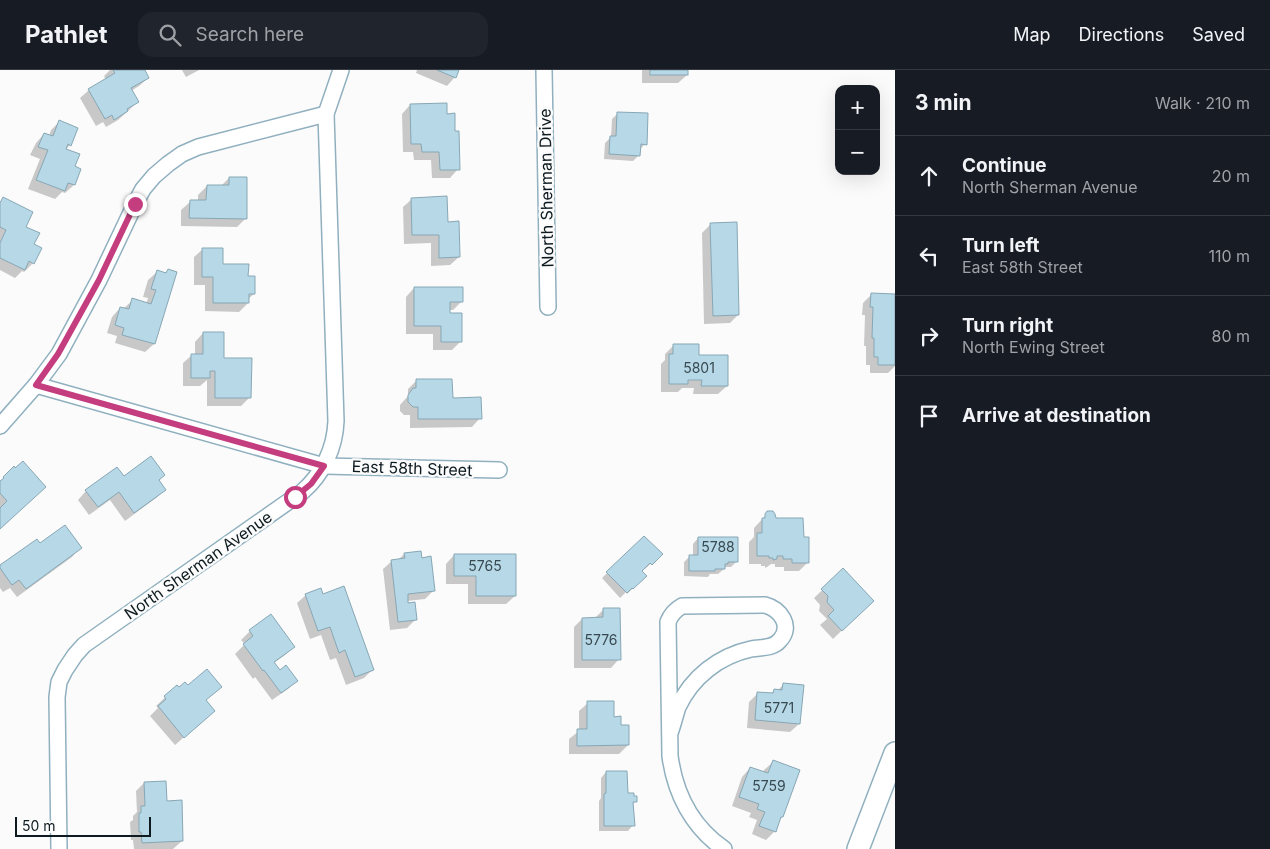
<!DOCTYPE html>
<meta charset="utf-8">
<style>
:root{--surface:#171b24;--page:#20242c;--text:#f1f3f6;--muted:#9ea1a6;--line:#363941}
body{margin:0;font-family:Inter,sans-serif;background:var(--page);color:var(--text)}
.controls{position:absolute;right:15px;top:15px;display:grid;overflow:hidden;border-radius:10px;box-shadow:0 5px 20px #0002}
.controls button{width:45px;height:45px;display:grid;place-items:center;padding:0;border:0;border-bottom:1px solid var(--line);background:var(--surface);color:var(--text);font:25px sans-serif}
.scale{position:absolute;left:15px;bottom:12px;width:136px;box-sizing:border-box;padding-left:5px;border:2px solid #0d1a1f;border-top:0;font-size:14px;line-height:18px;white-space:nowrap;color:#0d1a1f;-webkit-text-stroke:4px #fbfbfb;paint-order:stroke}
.stop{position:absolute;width:15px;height:15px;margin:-11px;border:4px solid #c43d7e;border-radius:50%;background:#fff}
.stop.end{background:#c43d7e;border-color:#fff;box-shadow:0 1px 5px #0008}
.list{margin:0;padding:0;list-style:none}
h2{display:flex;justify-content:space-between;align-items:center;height:65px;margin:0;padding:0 20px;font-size:21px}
h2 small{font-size:16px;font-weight:400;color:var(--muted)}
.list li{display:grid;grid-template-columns:32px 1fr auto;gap:15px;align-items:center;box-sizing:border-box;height:80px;padding:0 20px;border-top:1px solid var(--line)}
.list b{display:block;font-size:19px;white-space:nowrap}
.list p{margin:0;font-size:16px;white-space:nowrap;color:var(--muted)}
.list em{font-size:16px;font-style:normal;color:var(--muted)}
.icon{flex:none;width:28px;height:28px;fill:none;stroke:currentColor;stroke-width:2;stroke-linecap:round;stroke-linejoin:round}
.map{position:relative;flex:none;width:895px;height:779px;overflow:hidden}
header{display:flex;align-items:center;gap:30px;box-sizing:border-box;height:70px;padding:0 25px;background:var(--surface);border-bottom:1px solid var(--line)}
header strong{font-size:24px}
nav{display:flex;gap:28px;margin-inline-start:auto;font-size:18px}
.search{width:350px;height:45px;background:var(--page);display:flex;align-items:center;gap:12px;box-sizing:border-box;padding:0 18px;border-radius:15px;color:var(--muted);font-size:19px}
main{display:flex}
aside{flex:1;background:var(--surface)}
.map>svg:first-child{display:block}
.shadow{fill:#0003}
.building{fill:#b7d8e7;stroke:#87a7b5}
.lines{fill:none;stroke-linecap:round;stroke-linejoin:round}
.street-casing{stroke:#90b0bf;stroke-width:18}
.secondary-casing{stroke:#90b0bf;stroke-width:24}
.street{stroke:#fff;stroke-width:15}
.secondary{stroke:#fff;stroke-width:21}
.route{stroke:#c43d7e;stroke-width:6}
.labels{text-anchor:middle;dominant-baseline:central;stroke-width:4.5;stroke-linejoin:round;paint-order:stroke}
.number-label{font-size:14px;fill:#384a51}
.street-label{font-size:16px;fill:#0d1a1f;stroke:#fbfbfb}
</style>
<header>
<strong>Pathlet</strong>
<div class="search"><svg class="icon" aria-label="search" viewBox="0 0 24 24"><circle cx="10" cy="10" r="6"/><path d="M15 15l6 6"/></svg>Search here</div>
<nav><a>Map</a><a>Directions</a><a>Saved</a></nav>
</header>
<main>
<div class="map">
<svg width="895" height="779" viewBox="0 0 895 779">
<rect width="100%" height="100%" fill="#fbfbfb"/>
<!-- shadow -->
<g class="shadow">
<polygon points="110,0 143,0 148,8 139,16 131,21 137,32 128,41 118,50 106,57 103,52 96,56 80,28 89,20 106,10 104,6"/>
<polygon points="182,0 199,0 186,7"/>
<polygon points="417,0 458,0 455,7 447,16 416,3"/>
<polygon points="642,0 687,0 687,5 678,13 642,13"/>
<polygon points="410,35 446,45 454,62 458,99 450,108 432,108 431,90 414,90 413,82 403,82 402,44"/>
<polygon points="618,43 645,74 639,80 639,85 633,91 604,89 605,73 611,67 612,49"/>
<polygon points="60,51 70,75 65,80 73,97 80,99 74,115 65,123 62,122 55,129 28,119 40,89 30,85 36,73 44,64 49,66 51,60"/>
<polygon points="229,108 246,148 237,157 181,156 181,140 190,132 198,132 198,125 207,116 221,116"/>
<polygon points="3,129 25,157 33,175 33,193 24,202 22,201 15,208 0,200 0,132"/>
<polygon points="412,129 447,153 459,187 450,195 431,196 431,173 404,174 403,137"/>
<polygon points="710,155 738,245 730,253 704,254 702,163"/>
<polygon points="203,179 222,195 247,208 254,224 248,229 248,233 239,242 205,241 205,215 194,215 194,187"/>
<polygon points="168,201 175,203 154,274 145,282 115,273 117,266 107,263 112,247 120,238 123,239 133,230 146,234 148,228 143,227 148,210 157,202 165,204"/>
<polygon points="414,218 462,231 453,240 449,240 449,245 460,272 452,280 433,280 433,264 406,264 406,227"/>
<polygon points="871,225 895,226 895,296 888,303 870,303 870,295 866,295 866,276 864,276 865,245 862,245 863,233"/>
<polygon points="203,263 250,327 241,336 207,336 207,310 200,316 183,316 183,293 192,285 195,285 195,272"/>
<polygon points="674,275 698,286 727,316 718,324 693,324 694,318 682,318 678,322 661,322 661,294 665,290 665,284"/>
<polygon points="416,311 480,348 472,357 410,358 410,345 404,345 400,341 400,335 408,326 408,319"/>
<polygon points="15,399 0,458 0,413"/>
<polygon points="124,408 158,411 164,420 156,428 125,451 110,430 89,445 78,430 86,421"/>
<polygon points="768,443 774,449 803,468 808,492 799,501 784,501 784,497 775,497 775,494 771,494 767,497 765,498 765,496 761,496 761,494 749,494 749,472 754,467 754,458"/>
<polygon points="644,467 661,484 645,499 644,498 641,501 646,506 627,524 626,522 620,528 602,508"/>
<polygon points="698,468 737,491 731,497 724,497 724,499 718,504 710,504 708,507 684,506 684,492 690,486 693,486 693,474"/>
<polygon points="40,475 80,478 72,487 17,527 10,518 3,522 0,518 0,497"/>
<polygon points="404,484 434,520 425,529 407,531 407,534 416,549 407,558 390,560 383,499 392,491 398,490"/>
<polygon points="454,485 515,526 506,534 468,534 468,514 446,514 446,494"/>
<polygon points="843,500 872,531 833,569 820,555 827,549 819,541 820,535 814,528"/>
<polygon points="306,525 322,525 372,600 364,608 346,615 336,588 330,590 321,565 310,569 297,533"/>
<polygon points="604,539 619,589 611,598 574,598 574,557 582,549 595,548"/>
<polygon points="271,546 293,577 285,585 274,593 279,601 296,611 288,619 272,630 255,607 253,609 235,584 245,574 241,570 250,561"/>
<polygon points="783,615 799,654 790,662 747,658 749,632 758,623 770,624 774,621 777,621"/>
<polygon points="177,616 205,631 214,641 175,675 150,646 158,638 156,636"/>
<polygon points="588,633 612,648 620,656 628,675 619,684 569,684 569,669 579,661 579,641"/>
<polygon points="773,692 782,747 779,750 775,761 766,770 752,764 757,750 749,747 751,743 732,736 742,707 750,698 763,703 764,700"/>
<polygon points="606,702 626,724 636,731 632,734 633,755 628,761 599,761 599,731 601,728 601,708"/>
<polygon points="144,713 165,732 182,771 173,779 134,779 133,770 131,770 130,752 133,750 133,746 137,742 136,721"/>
</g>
<!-- building -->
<g class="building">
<polygon points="113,0 145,0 149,8 131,18 139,32 127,39 128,41 114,50 112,45 105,49 88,19 115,3"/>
<polygon points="437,0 459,0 456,8"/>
<rect x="650" y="0" width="38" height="5"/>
<polygon points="447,33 447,44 455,43 455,61 459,61 460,100 440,100 439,82 422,82 421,74 411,74 410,34"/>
<polygon points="617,42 648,43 647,75 641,74 640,86 609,84 610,66 616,66"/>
<polygon points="59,50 78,58 71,76 68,74 66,79 80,84 75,96 81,99 75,115 68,113 65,121 36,110 48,80 38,77 44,63 53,66"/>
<polygon points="229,107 247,107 247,149 189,148 190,130 206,130 207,115 229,115"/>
<polygon points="447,126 448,152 459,151 460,187 439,188 439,165 412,165 411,128"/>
<polygon points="3,127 33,142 26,157 40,163 34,174 42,178 34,194 29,191 25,200 0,188 0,173 6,160 0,157 0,133"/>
<polygon points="737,152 739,245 713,246 710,153"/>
<polygon points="202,178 223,178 223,194 249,194 248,206 255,206 255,224 249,224 249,233 213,233 213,207 202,207"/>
<polygon points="168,199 177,202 155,274 122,265 124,258 115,255 120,237 129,239 132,228 151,234 156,220 151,219 157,200 166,203"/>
<polygon points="414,217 463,217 463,232 450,232 450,243 462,243 462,272 441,272 441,256 414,256"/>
<polygon points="871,223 895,224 895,295 878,295 878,287 874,287 874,268 872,268 873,237 870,237"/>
<polygon points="203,262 224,262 224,288 252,288 251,328 215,328 215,301 210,301 210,308 191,308 191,284 203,284"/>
<polygon points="673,274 699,274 699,285 728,285 728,316 701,316 702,310 688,310 688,314 669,314 669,284 673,284"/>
<polygon points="416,309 452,309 453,328 481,327 482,349 418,349 418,337 413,337 408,332 408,325 413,318 416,318"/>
<polygon points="151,386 165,405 159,410 166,420 134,443 119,422 98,437 85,420 117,397 124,406"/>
<polygon points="23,391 46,417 0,459 0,438 7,431 0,423 0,411 4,408 3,407 14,396 15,398"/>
<polygon points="767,441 773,441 775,444 776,448 803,448 804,467 809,467 809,493 792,493 792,489 783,489 783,486 777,486 777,489 773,490 773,488 769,488 769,486 757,486 757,463 762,463 762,448 765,448 765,444"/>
<polygon points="65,455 82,478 26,519 19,510 12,515 0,498 0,495 37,469 40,473"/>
<polygon points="644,466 663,484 652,495 650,493 642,501 647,506 633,519 632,518 627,523 606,502"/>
<polygon points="698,467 738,467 738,492 728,492 728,494 725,494 725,499 715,499 715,501 689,501 689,485 698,485"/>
<polygon points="421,481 422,488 431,486 435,521 408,524 408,533 415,532 417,550 398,552 391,490 405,488 404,483"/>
<polygon points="454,484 516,484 516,526 476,526 476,506 454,506"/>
<polygon points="843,498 874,531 842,561 828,546 834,540 827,532 828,526 821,519"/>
<polygon points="344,516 374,600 355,607 345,580 339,583 330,557 318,561 305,524 321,518 323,524"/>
<polygon points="603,538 620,538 621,590 582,590 582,548 603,547"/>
<polygon points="271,544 295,577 274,592 280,600 286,595 298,611 281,623 264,600 263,601 243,574 253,566 249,560"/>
<polygon points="207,599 222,617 206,630 215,641 184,668 158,636 166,629 164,626 177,615 179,617 185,612 188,615"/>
<polygon points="783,613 804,615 800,654 755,650 757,622 773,623 774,619 782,620"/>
<polygon points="587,631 614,631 614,647 621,646 621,655 629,655 629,675 577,676 577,659 587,659"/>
<polygon points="773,690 800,700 783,747 781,747 776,762 759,756 765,742 757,739 759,734 739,727 750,697 768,703"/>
<polygon points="606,701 627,701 628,723 634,723 634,726 637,726 637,732 633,732 635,756 604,756 604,724 606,723"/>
<polygon points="166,711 167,731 182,730 183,771 142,773 141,762 139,762 139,743 141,743 141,736 145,736 144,712"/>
</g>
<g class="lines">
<!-- street casing -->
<g class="street-casing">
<g id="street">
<polyline points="544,0 548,237"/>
<polyline points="36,315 324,396 499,400"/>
<polyline points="0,356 36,315 59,284 99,210 135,134 143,119 154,106 168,94 182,84 198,77 326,44"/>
<path d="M670,663c3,-8 5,-17 8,-26 14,-30 41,-51 73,-58 10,-2 22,0 29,-9 13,-14 0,-31 -15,-35l-83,1c-7,4 -11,8 -14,16l2,134c5,37 22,71 54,93"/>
<path d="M59,779l-2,-152 2,-15 6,-12 10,-15 9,-10 218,-153c21,-18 33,-44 34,-71l-10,-307 15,-44"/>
</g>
</g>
<!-- secondary casing -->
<g class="secondary-casing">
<polyline id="secondary" points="858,779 895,683"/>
</g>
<!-- street -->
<use href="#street" class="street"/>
<!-- secondary -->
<use href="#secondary" class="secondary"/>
</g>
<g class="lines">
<!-- route -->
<polyline class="route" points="135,134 99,210 58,284 36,315 324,396 311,414 295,427"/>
</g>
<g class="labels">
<!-- number labels -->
<g class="number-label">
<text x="699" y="297">5801</text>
<text x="718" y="476">5788</text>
<text x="485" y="495">5765</text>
<text x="601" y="569">5776</text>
<text x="779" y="637">5771</text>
<text x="769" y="715">5759</text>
</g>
<!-- street labels -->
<g class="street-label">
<text transform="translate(546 118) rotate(-91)">North Sherman Drive</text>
<text transform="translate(412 398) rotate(2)">East 58th Street</text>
<text transform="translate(198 495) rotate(-35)">North Sherman Avenue</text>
</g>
</g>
</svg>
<div class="controls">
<button>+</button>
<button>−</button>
</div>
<div class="scale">50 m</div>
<div class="stop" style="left:295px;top:427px"></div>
<div class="stop end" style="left:135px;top:134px"></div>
</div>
<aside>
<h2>3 min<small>Walk · 210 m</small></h2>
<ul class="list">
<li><svg class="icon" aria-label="ahead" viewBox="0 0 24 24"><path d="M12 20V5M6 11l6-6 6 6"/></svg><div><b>Continue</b><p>North Sherman Avenue</p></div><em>20 m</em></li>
<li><svg class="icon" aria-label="left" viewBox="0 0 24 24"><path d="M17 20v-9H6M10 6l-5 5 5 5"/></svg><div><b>Turn left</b><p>East 58th Street</p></div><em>110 m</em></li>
<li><svg class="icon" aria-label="right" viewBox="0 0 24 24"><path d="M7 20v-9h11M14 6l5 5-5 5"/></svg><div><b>Turn right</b><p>North Ewing Street</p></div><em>80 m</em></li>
<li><svg class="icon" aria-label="arrive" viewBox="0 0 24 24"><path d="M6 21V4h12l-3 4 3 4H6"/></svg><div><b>Arrive at destination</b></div></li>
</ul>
</aside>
</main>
